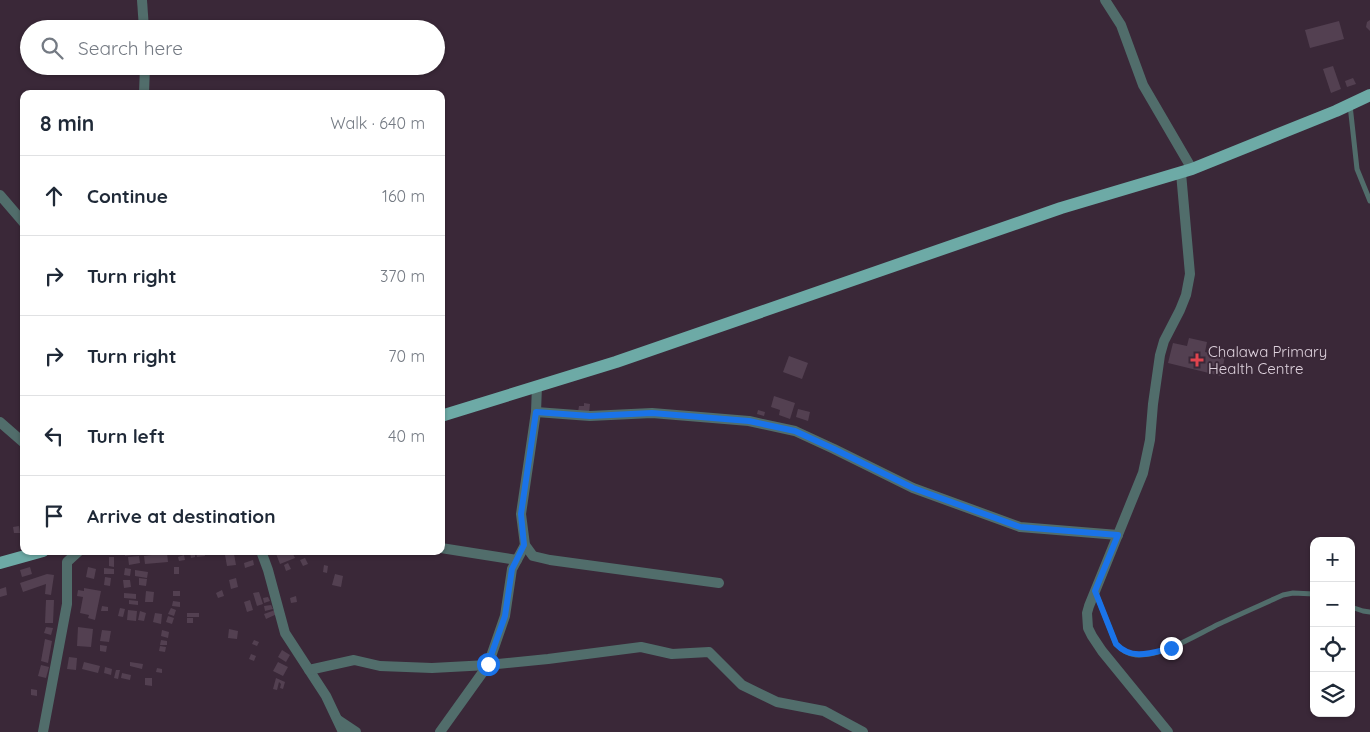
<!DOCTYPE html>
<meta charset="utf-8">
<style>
:root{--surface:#fff;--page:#f6f6f7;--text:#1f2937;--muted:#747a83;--line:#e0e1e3}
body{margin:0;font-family:Quicksand,sans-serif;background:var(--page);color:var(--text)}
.controls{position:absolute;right:15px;bottom:15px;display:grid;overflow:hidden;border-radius:10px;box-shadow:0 1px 4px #0004}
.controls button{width:45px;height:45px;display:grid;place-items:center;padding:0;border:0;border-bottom:1px solid var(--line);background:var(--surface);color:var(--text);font:25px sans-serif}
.stop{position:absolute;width:15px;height:15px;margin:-11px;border:4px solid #1a73e8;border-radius:50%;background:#fff}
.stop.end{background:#1a73e8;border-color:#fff;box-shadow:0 1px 5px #0008}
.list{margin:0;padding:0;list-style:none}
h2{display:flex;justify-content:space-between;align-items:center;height:65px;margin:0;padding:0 20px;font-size:21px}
h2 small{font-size:16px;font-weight:400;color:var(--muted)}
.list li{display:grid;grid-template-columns:32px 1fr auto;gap:15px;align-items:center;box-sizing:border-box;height:80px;padding:0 20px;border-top:1px solid var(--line)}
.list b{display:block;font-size:19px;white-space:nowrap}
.list em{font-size:16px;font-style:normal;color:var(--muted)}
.icon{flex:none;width:28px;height:28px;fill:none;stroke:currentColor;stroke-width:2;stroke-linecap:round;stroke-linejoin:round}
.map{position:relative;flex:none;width:1370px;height:732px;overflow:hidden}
.search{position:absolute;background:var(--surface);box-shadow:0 1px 4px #0004;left:20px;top:20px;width:425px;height:55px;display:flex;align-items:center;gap:12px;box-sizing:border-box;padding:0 18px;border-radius:28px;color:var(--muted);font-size:19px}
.panel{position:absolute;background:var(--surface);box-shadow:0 1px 4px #0004;left:20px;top:90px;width:425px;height:465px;border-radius:10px}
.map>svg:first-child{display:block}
.building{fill:#534051}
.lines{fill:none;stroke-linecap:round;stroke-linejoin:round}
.service{stroke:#516d6b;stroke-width:5}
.minor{stroke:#516d6b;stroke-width:10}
.tertiary{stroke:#516d6b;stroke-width:10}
.primary{stroke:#6daaa6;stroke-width:12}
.route{stroke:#1a73e8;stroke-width:6}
.health-dot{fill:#e0444e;stroke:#3a2838;stroke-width:2}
.labels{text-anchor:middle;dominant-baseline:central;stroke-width:4;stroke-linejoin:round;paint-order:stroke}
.poi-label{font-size:15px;fill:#ded2dd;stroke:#3a2838;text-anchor:start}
</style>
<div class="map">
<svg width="1370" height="732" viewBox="0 0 1370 732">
<rect width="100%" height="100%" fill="#3a2838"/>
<!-- building -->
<g class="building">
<polygon points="1370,20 1370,31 1366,27 1367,22"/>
<polygon points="1339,21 1344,39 1310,48 1305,30"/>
<polygon points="1333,66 1341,89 1331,93 1323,69"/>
<polygon points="1353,78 1356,84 1347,87 1345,81"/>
<polygon points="1189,338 1207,342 1205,352 1225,356 1221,376 1168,363 1173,343 1187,346"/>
<polygon points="789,356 808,363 802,379 783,372"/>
<polygon points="774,396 795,403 790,419 779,415 780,410 771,407"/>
<polygon points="584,403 590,404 589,413 578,412 579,406 584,406"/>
<polygon points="798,409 810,412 808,421 796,417"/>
<polygon points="758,410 765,412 764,416 757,414"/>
<polygon points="19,526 20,533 14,533 13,527"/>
<polygon points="125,551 153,551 153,552 125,556"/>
<polygon points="190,551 195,551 195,557 191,558"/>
<polygon points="204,551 205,556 197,557 196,552"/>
<polygon points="275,551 284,551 286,555 292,552 295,558 280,564"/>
<polygon points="167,553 168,562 145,564 144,556"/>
<polygon points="234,554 236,565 227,566 225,555"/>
<polygon points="184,555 185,560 179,561 178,557"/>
<polygon points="139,556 140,563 129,565 128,557"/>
<polygon points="109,557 114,557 114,567 109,566"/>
<polygon points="305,558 308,564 303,566 300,560"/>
<polygon points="253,560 254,565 245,568 244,563"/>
<polygon points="288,563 291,569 286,571 284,565"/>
<polygon points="324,565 328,566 327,573 323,572"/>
<polygon points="30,567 32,574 22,577 20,570"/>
<polygon points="88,567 96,569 94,579 86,577"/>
<rect x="174" y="567" width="5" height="7"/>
<polygon points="104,568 114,569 114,574 104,574"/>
<polygon points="125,568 131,569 130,576 124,575"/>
<polygon points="135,570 148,572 147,578 135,576"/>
<polygon points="47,574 54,575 51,595 45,594 46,584 23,592 20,583"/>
<polygon points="335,574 343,576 341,587 332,585"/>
<polygon points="105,577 111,578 110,586 104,585"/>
<polygon points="139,578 147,579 146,586 139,585"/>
<polygon points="236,578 238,587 231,589 229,580"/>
<polygon points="123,580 130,580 131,587 124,588"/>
<polygon points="6,587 7,595 0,597 0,589"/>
<polygon points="84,588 101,591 95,620 88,618 89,615 80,613 83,597 77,596 78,590 84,591"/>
<polygon points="222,590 224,596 218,598 216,593"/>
<polygon points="146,591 154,592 153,602 145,602"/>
<rect x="173" y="591" width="7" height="5"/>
<polygon points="259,592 263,604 257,606 253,593"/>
<polygon points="124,593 136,594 136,599 124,598"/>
<polygon points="296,596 297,602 291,603 290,598"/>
<polygon points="268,597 270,601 264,603 263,598"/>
<polygon points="46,600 54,600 53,623 45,623"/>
<polygon points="129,600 138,601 138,605 129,604"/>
<polygon points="250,600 253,610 247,612 244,602"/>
<polygon points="173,601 180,602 180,607 172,606"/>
<polygon points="271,605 273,609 265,611 264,606"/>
<polygon points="102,606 108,607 108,611 101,611"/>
<polygon points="120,608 125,609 123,617 118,616"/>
<polygon points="171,608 176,610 174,616 168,614"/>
<polygon points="128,610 137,611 136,621 127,620"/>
<polygon points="275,610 277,614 266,619 264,614"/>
<polygon points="140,611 146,613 144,621 138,620"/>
<polygon points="155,613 162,614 161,624 153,622"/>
<rect x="187" y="613" width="12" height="4"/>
<polygon points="168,616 174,618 172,624 166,622"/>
<rect x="187" y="618" width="6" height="5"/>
<polygon points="46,627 53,628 51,635 44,633"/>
<polygon points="78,627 93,629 91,647 77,646"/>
<polygon points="229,629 238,631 237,639 228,638"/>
<polygon points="102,630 111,631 109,642 100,641"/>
<polygon points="162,630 169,632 168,638 161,636"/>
<polygon points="45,639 52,641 48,663 41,661"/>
<polygon points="161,640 167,641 167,645 160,645"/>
<polygon points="254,640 259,642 257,646 252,644"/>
<polygon points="100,645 107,646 106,652 100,651"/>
<polygon points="160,646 166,647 165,652 159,651"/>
<polygon points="282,650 290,655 286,662 278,657"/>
<polygon points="251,654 256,656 254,661 249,659"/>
<polygon points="69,657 77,658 76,670 67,669"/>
<polygon points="84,662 100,666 98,673 82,669"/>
<polygon points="130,662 143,664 142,669 130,666"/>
<polygon points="278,662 288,667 283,676 273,671"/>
<polygon points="41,665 49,667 46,678 38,676"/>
<polygon points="105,667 112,669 111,675 104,673"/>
<polygon points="157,668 162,669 162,673 156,672"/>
<polygon points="116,670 120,670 118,679 114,678"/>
<polygon points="122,673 131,675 130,680 121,678"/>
<polygon points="145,678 152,678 152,686 145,685"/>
<polygon points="276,678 285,682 283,689 280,688 281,684 279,682 277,690 273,689"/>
<polygon points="31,689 37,690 37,696 31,695"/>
</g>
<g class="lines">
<!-- service -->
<g class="service">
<polyline points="1350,105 1357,169 1370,201"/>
<path d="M1095,591l21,53c6,6 11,10 20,11 26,2 60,-20 83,-31 21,-10 42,-19 64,-29l10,-2 21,1"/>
<polyline points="1351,607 1363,611 1370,612"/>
</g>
<!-- minor -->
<g class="minor">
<polyline points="142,0 144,29"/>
<polyline points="1105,0 1121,25 1143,85 1192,169"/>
<polyline points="144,94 145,66"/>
<polyline points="0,195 24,223"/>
<polyline points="537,386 536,412 521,514 525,545 533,556 550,560 719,583"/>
<polyline points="536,412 590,416 652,413 749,421 795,431 834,449 913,488 1020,527 1118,535"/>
<polyline points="0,422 24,443"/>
<polyline points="441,548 517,560"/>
<polyline points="261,551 268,570 285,633 326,696 343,732"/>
<polyline points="309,670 354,660 380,666 432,668 488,665 505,616 512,569 525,545"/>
<polyline points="338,720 356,732"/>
<polyline points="440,732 488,665 548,659 641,647 672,654 709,652 742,685 777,702 824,711 863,732"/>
<polyline points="1168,732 1102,651 1092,636 1088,628 1087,613 1089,606 1143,473 1150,440 1153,404 1160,355 1164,341 1180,310 1186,295 1190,274 1181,173"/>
</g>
<!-- tertiary -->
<polyline class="tertiary" points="43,732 67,604 67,562 79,551"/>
<!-- primary -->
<g class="primary">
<polyline points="441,416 616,362 1061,208 1192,169 1336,111 1370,95"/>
<polyline points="0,563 43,551"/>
</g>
</g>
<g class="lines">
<!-- route -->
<path class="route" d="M488,664l17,-48 7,-47 12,-24 -3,-31 15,-102 54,4 62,-3 97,8 46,10 39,18 79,39 107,39 98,8 -23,56 21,53c16,17 35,9 55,4"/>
</g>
<!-- markers -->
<path class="health-dot" d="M1194.5 352.5h5v5h5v5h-5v5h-5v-5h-5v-5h5z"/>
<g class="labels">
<!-- poi labels -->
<g class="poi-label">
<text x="1208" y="351">Chalawa Primary<tspan x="1208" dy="17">Health Centre</tspan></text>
</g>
</g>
</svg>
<div class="controls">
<button>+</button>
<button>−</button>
<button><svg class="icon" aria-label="locate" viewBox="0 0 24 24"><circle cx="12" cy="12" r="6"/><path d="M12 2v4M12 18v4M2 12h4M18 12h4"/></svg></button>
<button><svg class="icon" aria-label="layers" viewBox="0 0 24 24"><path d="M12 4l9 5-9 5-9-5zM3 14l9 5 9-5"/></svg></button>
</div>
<div class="stop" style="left:488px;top:664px"></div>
<div class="stop end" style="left:1171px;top:648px"></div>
<div class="search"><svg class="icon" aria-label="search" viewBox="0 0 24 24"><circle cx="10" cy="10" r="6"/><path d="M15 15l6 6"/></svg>Search here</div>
<section class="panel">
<h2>8 min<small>Walk · 640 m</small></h2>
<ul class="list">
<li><svg class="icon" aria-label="ahead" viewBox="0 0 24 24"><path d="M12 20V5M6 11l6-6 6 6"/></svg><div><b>Continue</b></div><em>160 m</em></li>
<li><svg class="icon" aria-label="right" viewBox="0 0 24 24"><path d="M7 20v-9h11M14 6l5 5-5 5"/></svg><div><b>Turn right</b></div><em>370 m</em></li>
<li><svg class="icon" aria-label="right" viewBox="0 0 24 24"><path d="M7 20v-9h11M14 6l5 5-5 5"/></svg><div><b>Turn right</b></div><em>70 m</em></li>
<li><svg class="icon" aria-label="left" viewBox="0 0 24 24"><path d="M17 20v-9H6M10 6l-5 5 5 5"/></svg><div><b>Turn left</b></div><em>40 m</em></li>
<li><svg class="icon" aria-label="arrive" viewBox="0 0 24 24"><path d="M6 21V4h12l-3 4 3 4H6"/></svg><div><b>Arrive at destination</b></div></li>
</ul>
</section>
</div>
